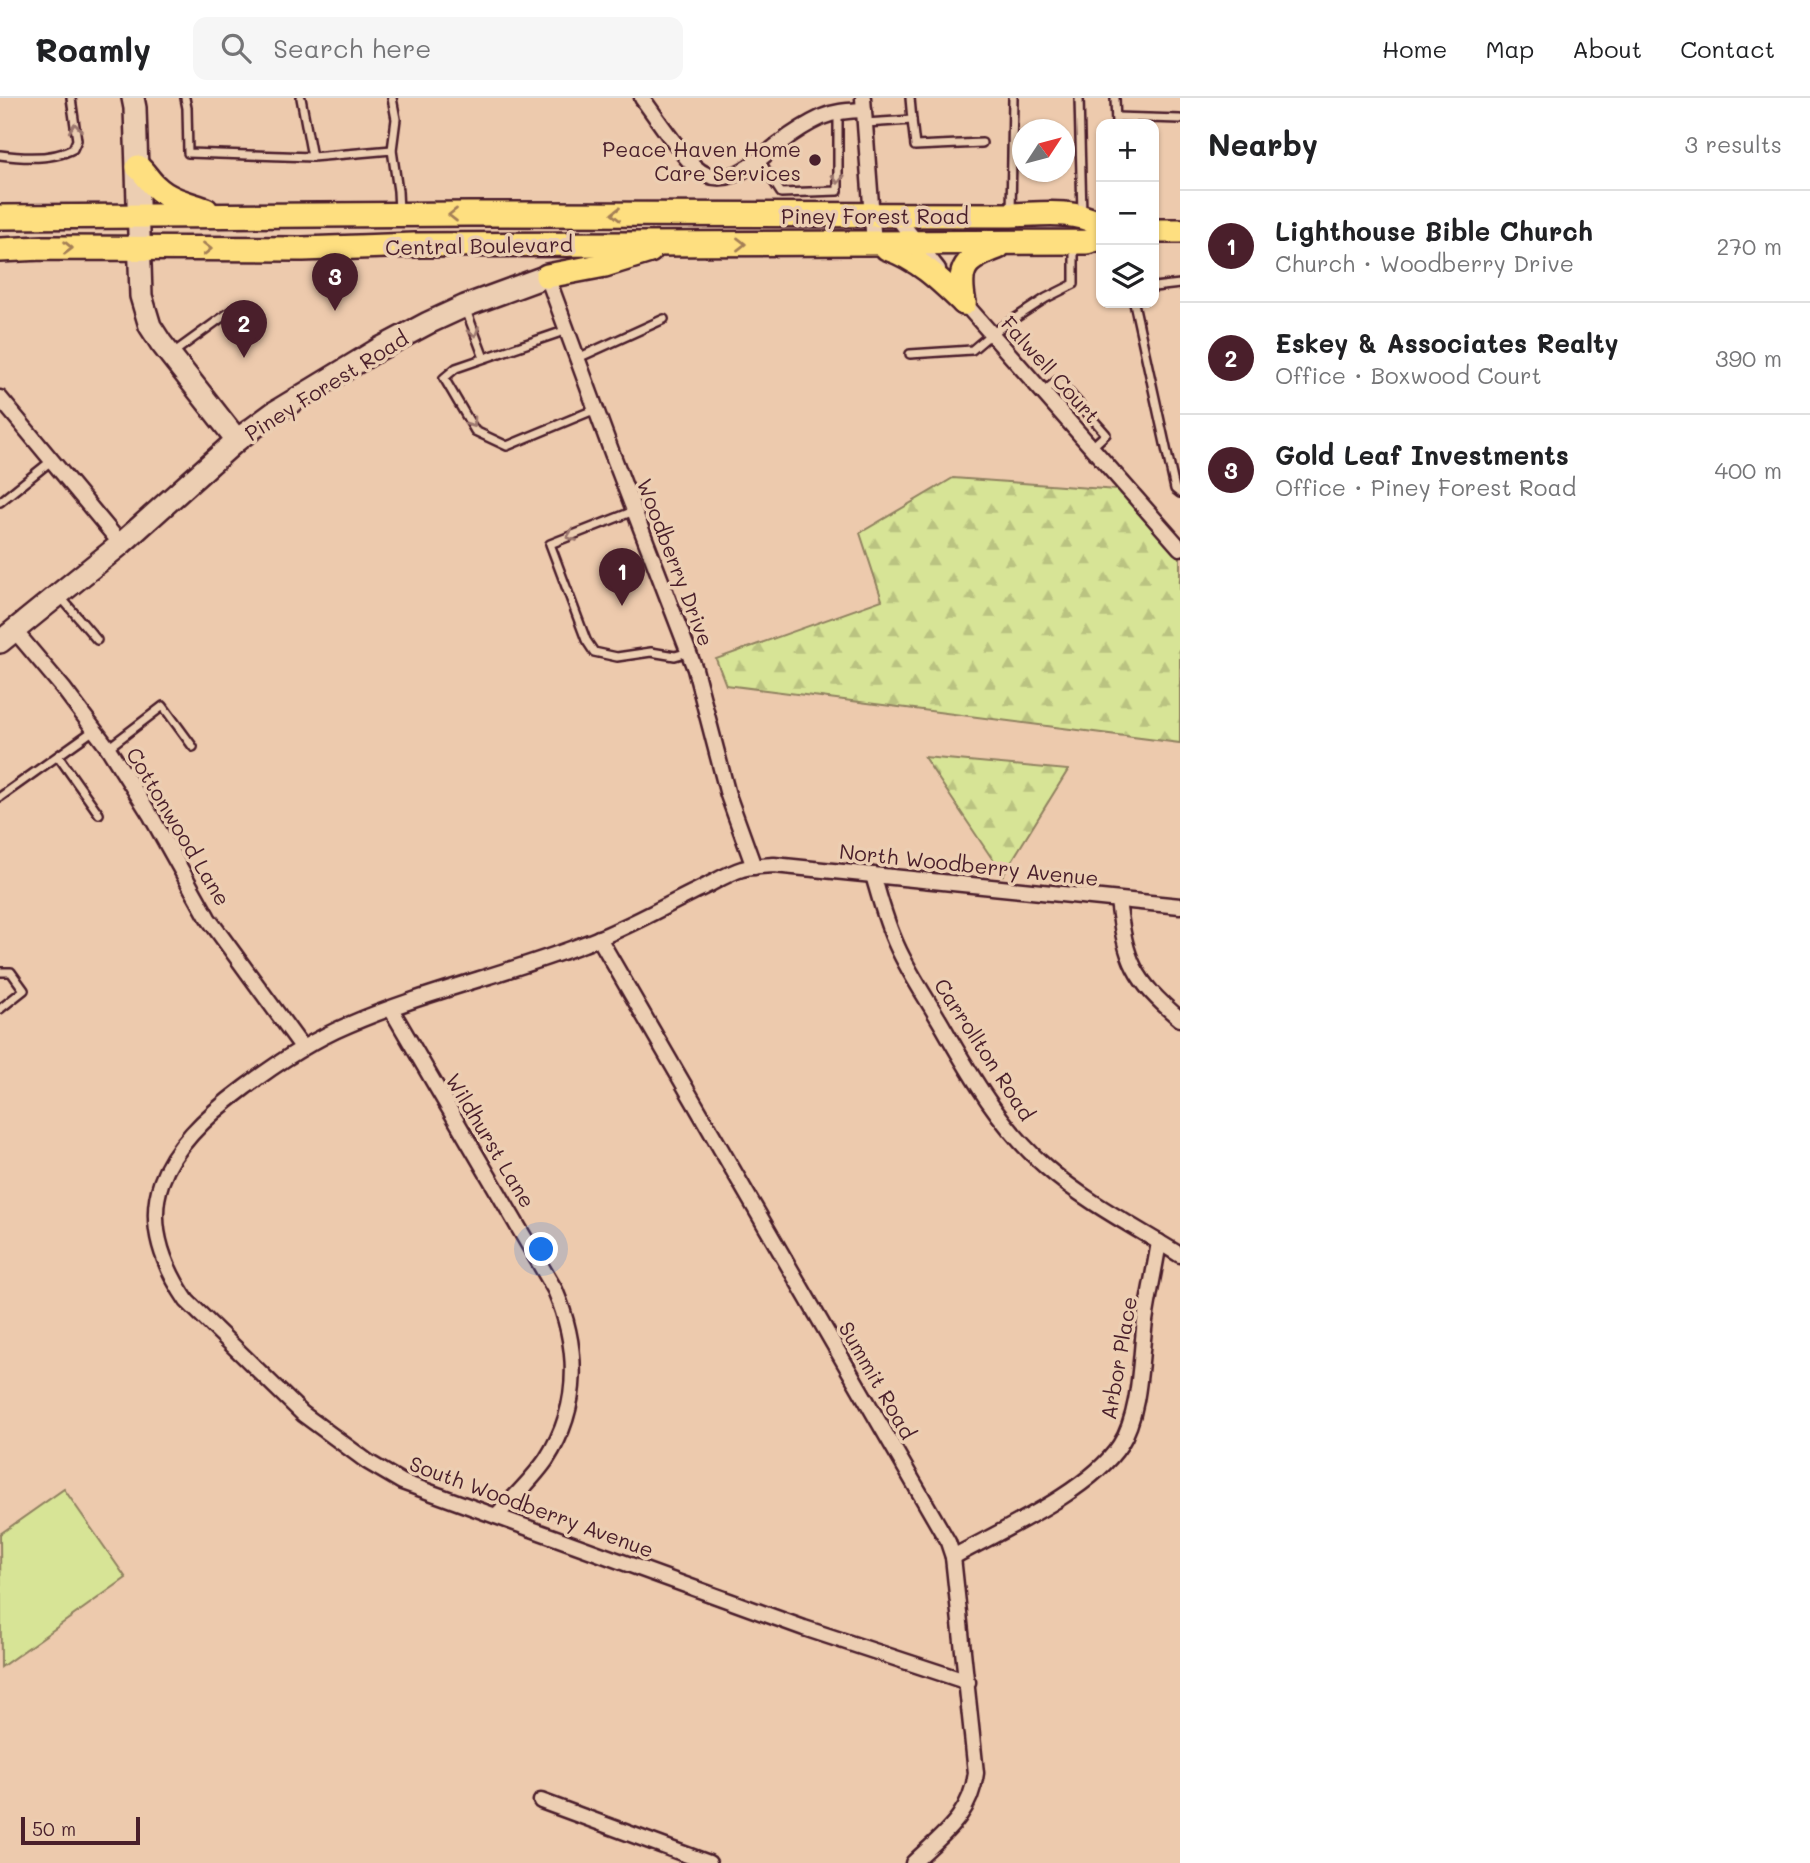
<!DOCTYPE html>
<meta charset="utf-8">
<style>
:root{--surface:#fff;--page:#f6f6f6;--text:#202124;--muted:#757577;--line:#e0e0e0;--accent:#4a1f2b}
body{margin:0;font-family:Mali,sans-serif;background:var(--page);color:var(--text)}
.controls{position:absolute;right:21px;top:21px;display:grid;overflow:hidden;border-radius:14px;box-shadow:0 2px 5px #0004}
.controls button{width:63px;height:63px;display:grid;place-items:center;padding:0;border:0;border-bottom:2px solid var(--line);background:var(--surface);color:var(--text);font:35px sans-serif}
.compass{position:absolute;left:1012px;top:21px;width:63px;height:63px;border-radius:50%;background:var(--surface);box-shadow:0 2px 5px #0004;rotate:54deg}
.scale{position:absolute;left:21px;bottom:18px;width:119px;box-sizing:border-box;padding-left:7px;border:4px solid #4a1f2b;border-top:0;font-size:19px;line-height:24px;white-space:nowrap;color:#4a1f2b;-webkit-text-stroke:5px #ecceb2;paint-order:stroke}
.you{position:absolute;left:542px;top:1152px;width:24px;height:24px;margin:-18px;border:5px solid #fff;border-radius:50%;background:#1a73e8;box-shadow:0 0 0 10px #1a73e833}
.badge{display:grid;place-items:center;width:46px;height:46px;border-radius:50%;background:var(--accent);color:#fff;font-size:23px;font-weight:700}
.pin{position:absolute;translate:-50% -58px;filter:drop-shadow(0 2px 4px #0008)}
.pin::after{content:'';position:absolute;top:37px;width:24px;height:21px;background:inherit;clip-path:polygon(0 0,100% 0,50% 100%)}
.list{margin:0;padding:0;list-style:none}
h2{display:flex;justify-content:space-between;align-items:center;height:91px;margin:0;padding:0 28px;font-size:30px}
h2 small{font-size:23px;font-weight:400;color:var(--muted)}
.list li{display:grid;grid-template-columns:46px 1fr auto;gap:21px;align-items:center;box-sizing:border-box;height:112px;padding:0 28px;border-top:2px solid var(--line)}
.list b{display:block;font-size:26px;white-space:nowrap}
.list p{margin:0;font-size:23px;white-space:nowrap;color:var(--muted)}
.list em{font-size:23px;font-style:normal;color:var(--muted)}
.icon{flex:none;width:38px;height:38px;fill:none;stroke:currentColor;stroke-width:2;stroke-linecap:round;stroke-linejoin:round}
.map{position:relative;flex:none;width:1180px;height:1765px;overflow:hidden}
header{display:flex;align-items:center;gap:42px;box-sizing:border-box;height:98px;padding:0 35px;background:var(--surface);border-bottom:2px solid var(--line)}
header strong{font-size:33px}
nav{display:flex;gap:38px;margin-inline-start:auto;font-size:24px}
.search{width:490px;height:63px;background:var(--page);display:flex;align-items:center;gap:18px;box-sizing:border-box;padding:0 24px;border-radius:14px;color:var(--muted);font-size:26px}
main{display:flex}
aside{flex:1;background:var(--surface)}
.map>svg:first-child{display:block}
.grass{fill:#d7e496;stroke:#908260;stroke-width:2}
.forest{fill:url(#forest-firs);stroke:#908260;stroke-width:2}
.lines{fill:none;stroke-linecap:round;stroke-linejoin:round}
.lane-casing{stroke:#4a1f2b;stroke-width:12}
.street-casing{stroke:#4a1f2b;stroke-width:19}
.secondary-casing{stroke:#4a1f2b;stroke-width:26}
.primary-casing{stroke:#4a1f2b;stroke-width:28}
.lane{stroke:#ecceb2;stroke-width:7}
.street{stroke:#ecceb2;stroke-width:14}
.secondary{stroke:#ecceb2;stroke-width:21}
.primary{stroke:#fedf80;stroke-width:23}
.oneway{stroke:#9b766e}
.oneway2{stroke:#a47f56}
.poi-dot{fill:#4a1f2b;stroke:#ecceb2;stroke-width:2.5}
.labels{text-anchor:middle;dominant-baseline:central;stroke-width:7;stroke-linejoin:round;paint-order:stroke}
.poi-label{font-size:21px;fill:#4a1f2b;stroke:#ecceb2;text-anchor:end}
.street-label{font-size:21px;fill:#4a1f2b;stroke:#ecceb2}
</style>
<header>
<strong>Roamly</strong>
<div class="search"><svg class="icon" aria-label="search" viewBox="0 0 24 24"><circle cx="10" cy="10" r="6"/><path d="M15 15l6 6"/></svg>Search here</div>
<nav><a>Home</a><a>Map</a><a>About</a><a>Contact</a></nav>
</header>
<main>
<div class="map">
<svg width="1180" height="1765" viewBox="0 0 1180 1765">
<defs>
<pattern id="forest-firs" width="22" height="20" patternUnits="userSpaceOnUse" patternTransform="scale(1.75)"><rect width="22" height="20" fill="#d7e496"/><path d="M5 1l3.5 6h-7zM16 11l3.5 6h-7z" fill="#bac381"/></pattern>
</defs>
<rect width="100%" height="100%" fill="#edcaad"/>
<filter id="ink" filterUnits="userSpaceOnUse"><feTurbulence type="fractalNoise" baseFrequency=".0143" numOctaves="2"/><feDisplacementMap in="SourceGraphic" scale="14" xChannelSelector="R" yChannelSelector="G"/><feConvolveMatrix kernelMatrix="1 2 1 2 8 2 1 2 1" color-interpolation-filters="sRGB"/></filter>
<g filter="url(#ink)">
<!-- grass -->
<polygon class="grass" points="64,1391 126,1480 1,1569 0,1436"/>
<!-- forest -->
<g class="forest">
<polygon points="953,380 1131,393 1180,450 1180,645 726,587 716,561 882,502 860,435"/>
<polygon points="924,659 1068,672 1003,777"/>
</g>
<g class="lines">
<!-- lane casing -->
<g class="lane-casing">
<g id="lane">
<polyline points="185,0 187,10 188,55 312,59 392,52 398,93 399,113"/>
<polyline points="301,0 312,59"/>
<polyline points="910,0 912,22"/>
<polyline points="1079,0 1082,116"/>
<polyline points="1115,0 1116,26"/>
<polyline points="1116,19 1180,21"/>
<polyline points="865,25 912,22 915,48 982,45"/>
<polyline points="392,52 396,21 392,0"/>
<path d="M0,57c22,3 53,5 73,-6l4,-9 -6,-42"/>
<polyline points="759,61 781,95 838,93 838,14"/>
<polyline points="1011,115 1013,0"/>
<polyline points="1154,189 1180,186"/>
<polyline points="1134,205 1175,391 1180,395"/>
<polyline points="466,212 484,260"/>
<polyline points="567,232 456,270 444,280 475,333 507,348 596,311"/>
<polyline points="173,255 235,210"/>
<polyline points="910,256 972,252 991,236 1046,200 1074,186 1074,147"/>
<polyline points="578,260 664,221"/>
<polyline points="1043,294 1058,282 1106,336 1092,349"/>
<polyline points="0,404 51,363"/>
<polyline points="634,413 550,446 586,542 594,554 617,559 651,554 675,558 689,554"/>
<polyline points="59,497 97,542"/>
<polyline points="108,650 163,608 193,649"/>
<polyline points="58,658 99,716"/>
<polyline points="0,699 94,632"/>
<polyline points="0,874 11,874 24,892 0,911"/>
</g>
</g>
<!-- street casing -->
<g class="street-casing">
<g id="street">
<path d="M642,0c15,20 36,53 53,69 30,28 62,-7 85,-24 13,-10 27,-19 42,-26 14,-6 27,-6 42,-7"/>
<polyline points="863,0 874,146"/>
<polyline points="895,117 938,171"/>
<polyline points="547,178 612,355 695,571 728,697 754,769"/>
<polyline points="959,199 1180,450"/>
<polyline points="0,300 121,446"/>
<polyline points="15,533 63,590 108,650 151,718 208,820 302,949"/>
<path d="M873,777c7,24 13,48 24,71 12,27 30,53 45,79 29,51 59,103 104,142 40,35 89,60 134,88"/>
<path d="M1118,803c8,61 15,78 62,118"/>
<path d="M599,840l349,604 5,15 23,216c-6,44 -33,61 -63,90"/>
<path d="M391,911l164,281c24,57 26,116 -9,170 -14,20 -33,38 -50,56"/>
<path d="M953,1459c49,-27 137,-66 167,-112 21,-32 20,-87 25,-124 4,-27 10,-53 14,-79"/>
<path d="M968,1584l-164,-54 -402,-146 -34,-20 -65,-48 -116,-113c-63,-93 -24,-153 57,-213 33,-25 66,-47 104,-63 76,-33 159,-51 236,-81 42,-15 80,-38 120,-57 12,-6 25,-14 38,-18 11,-3 21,-3 32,-4l406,41"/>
<polyline points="541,1703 709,1765"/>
</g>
</g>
<!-- secondary casing -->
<g class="secondary-casing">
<g id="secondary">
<polyline points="133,0 135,10 141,198 150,228 161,245 237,342"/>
<polyline points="0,544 121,446 237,342 275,314 379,251 428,225 465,208 547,178"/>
</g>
</g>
<!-- primary casing -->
<g class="primary-casing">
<g id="primary">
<path d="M138,69c7,6 11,14 18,20 13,13 34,17 50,23"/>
<path d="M0,119l470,-3 541,1c32,-1 60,-6 90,9"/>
<polyline points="1154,133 1180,133"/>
<path d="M887,150c32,11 53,32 77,55"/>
<polyline points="0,152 43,150 303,151 414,147 1087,144 1101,140"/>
<polyline points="547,178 605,167 650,153"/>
<path d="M964,205c-7,-36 1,-44 34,-56"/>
</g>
</g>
<!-- lane -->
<use href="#lane" class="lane"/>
<!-- street -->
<use href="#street" class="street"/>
<!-- secondary -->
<use href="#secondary" class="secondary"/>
<!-- primary -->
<use href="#primary" class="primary"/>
</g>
<!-- one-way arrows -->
<defs><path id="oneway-chevron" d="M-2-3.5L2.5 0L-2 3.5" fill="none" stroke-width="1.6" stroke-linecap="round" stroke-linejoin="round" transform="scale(1.75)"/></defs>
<g class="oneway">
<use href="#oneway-chevron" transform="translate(75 30) rotate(-95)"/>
<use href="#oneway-chevron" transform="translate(838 81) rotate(91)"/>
<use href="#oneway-chevron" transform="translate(474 234) rotate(70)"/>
<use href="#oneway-chevron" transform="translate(472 325) rotate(54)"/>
<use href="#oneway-chevron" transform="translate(571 438) rotate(159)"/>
</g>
<g class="oneway2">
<use href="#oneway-chevron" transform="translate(616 116) rotate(180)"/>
<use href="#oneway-chevron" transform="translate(453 117) rotate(180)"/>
<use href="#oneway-chevron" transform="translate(741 146)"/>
<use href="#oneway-chevron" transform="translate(68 150) rotate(1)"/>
<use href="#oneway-chevron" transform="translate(207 151)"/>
</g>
</g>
<!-- markers -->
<circle class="poi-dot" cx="815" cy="62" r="7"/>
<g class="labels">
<!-- poi labels -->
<g class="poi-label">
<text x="801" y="50">Peace Haven Home<tspan x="801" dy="24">Care Services</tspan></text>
</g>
<!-- street labels -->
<g class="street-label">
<text x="875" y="117">Piney Forest Road</text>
<text transform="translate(479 147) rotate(-1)">Central Boulevard</text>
<text transform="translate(1051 271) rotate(48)">Falwell Court</text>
<text transform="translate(326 287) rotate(-32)">Piney Forest Road</text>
<text transform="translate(676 464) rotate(69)">Woodberry Drive</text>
<text transform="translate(179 728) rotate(59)">Cottonwood Lane</text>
<text transform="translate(969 766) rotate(6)">North Woodberry Avenue</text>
<text transform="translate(985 951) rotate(57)">Carrollton Road</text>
<text transform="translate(491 1042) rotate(59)">Wildhurst Lane</text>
<text transform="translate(1118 1260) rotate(-80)">Arbor Place</text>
<text transform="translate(878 1282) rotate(60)">Summit Road</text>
<text transform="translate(532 1408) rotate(20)">South Woodberry Avenue</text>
</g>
</g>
</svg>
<div class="controls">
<button>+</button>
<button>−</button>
<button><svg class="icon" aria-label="layers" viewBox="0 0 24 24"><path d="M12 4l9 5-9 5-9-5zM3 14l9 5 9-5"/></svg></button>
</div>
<svg class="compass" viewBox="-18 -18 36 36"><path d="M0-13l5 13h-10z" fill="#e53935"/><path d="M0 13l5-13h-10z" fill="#757577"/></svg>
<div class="scale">50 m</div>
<div class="you"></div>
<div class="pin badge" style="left:622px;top:508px">1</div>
<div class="pin badge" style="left:244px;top:260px">2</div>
<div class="pin badge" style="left:335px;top:213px">3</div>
</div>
<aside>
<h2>Nearby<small>3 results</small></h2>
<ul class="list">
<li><span class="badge">1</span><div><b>Lighthouse Bible Church</b><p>Church · Woodberry Drive</p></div><em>270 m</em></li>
<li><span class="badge">2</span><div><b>Eskey &amp; Associates Realty</b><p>Office · Boxwood Court</p></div><em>390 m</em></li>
<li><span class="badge">3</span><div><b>Gold Leaf Investments</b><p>Office · Piney Forest Road</p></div><em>400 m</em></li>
</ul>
</aside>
</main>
